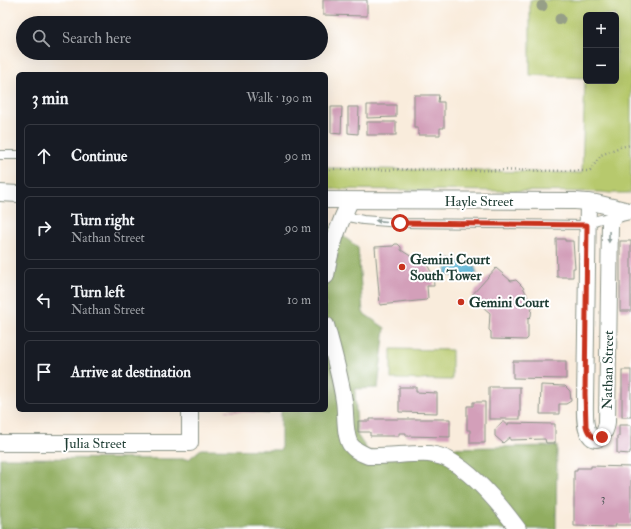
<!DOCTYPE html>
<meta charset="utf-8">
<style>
:root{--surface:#171b24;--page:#242831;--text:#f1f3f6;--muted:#9ea1a6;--line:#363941}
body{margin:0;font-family:"IM FELL Double Pica",serif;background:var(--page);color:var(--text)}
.controls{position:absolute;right:12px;top:12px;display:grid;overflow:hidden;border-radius:6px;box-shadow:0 4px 16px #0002}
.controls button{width:36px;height:36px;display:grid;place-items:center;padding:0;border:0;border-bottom:1px solid var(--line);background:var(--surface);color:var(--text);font:20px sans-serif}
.stop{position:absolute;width:12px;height:12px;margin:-9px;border:3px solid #c8321e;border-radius:50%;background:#fff}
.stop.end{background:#c8321e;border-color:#fff;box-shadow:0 1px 4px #0008}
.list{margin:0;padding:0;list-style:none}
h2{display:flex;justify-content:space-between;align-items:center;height:52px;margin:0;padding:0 16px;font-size:17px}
h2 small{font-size:13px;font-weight:400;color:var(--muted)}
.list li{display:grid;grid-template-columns:26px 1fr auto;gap:12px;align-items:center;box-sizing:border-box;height:64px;margin:0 8px 8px;padding:0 8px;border:1px solid var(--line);border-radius:6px}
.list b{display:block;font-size:15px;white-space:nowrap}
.list p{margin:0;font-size:13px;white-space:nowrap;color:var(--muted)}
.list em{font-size:13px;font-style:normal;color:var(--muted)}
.icon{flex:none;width:22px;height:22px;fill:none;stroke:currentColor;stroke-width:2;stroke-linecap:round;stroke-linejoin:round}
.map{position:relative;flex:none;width:631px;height:529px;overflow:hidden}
.search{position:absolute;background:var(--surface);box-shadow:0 4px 16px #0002;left:16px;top:16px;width:312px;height:44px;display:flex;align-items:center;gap:10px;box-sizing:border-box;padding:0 14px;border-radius:22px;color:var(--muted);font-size:15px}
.panel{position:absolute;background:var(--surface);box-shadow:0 4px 16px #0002;left:16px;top:72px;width:312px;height:340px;border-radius:6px}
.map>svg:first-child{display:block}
.green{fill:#b7c96d;stroke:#6b8350;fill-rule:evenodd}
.forest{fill:#91ad60;stroke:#58754a}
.water{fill:#53afd1;stroke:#397682}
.building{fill:#d39fb9}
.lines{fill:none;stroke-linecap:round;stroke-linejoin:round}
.service-casing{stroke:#8c9488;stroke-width:10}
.minor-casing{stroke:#8c9488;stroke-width:18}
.path{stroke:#8c9488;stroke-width:2.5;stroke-dasharray:1 3;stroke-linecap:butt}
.service{stroke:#fff;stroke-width:8}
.minor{stroke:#fff;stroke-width:16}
.tree{fill:#969f87}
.oneway{fill:#8f9e9a}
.route{stroke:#c8321e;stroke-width:5}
.poi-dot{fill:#c8321e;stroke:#fff;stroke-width:1.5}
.labels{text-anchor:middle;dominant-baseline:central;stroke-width:4;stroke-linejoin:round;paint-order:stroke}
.number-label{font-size:12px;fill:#4c5655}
.street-label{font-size:14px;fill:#1f3d34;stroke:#fff}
.poi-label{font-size:14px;font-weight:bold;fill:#1f3d34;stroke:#fff;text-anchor:start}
</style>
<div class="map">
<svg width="631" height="529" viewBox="0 0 631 529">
<rect width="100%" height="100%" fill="#fff"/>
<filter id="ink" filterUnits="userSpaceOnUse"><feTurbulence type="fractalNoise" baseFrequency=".025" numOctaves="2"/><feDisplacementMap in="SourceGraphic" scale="8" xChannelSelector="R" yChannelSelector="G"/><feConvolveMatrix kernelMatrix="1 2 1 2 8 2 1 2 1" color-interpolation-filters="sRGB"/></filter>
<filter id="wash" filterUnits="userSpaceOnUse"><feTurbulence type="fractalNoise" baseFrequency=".012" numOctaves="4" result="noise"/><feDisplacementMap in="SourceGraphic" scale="16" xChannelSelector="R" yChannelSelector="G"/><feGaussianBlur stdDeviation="0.9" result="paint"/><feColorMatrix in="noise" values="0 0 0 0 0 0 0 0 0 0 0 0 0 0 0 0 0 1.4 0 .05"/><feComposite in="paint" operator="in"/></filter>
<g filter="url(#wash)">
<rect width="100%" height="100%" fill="#f9ecdc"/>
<!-- green -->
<g class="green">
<path d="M530,0h101v193h-21l-9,-1 -275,-3v-21l256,5 3,-95 -55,-3zM586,15h30v66h-30z"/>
<polygon points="391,349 452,350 452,380 391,379"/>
</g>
<!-- forest -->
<polygon class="forest" points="326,222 358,248 363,313 385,328 378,388 355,389 357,435 368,451 441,448 557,446 556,529 0,529 0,458 189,459 201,449 281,450 281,410 326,410"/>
<!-- water -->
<polygon class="water" points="449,258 474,265 477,273 471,281 445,274"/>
<g id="blocks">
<!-- building -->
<g class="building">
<polygon points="323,0 367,0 367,16 323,15"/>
<polygon points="414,95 439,95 438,102 444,102 444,128 440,128 440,135 418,135 418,128 414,128"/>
<polygon points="367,105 396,105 396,117 367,118"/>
<polygon points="331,107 342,107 341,134 331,133"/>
<polygon points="348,107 359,107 358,134 348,133"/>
<rect x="367" y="122" width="29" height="13"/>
<polygon points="556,239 565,239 565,241 573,241 575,268 573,268 573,277 557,277"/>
<rect x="620" y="241" width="11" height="70"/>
<polygon points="395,244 398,244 401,247 401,250 412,257 416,253 424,258 433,276 434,286 427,286 428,298 426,300 380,305 375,247 393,246"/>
<polygon points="496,268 511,281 516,280 523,287 532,306 531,316 528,319 528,338 526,340 491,339 491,332 489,330 490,313 477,302 477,300 472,295"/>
<polygon points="513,361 566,361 566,379 513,378"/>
<rect x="622" y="370" width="9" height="47"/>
<polygon points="541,385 565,386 570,391 571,401 566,404 559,404 559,414 540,414"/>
<polygon points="399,387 416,387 416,392 437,393 437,413 399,412"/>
<rect x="489" y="387" width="31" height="32"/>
<polygon points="473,402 485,402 485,443 470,443 470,430 467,430 467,406 473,406"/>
<polygon points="226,410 269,410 269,413 226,411"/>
<polygon points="370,419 450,419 450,437 406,436 406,433 399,433 399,436 370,436 370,432 358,432 358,421 370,421"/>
<polygon points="502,422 504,422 508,425 508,423 555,424 555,443 546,443 545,439 510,440 510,437 503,443 495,436 495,430"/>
<polygon points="619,425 631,425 631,451 630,451 630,454 617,453 617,436 619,436"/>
<polygon points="591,466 631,467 631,525 615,525 616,527 574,526 574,471 577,471 577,468 591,468"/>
</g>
</g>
</g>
<g filter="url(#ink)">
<use href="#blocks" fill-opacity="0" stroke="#8c9488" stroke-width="1"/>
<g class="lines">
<!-- service casing -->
<g class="service-casing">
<g id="service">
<polyline points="0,155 18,155"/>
<polyline points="343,216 363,220 400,223 587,225 597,220 613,216"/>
</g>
</g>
<!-- minor casing -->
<g class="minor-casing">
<g id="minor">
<polyline points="0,193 18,194"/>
<polyline points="326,200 575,201 596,203 629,211"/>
<path d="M588,202l-3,198c0,10 -1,24 3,32 8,16 18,1 19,-10l3,-199c3,-9 10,-10 19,-12"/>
<path d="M326,276c3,-25 13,-52 24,-75"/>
<path d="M326,325c7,25 14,50 18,76 2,12 0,32 6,43 4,6 11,9 18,12 20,1 41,-3 61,-2 6,1 14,2 20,6 25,14 52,46 69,69"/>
<polyline points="0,443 190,443 190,410"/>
</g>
</g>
<!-- path -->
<polyline class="path" points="326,169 590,171 601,155 620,147 631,145"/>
<!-- service -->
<use href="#service" class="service"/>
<!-- minor -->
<use href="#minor" class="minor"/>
</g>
<!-- trees -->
<g class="tree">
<circle cx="542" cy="6" r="5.5"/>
<circle cx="560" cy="19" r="5.5"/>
</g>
<!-- one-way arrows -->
<defs><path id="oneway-solid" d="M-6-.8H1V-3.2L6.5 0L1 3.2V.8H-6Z"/></defs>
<g class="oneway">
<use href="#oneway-solid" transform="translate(381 221) rotate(-175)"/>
<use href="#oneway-solid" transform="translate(609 237) rotate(91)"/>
</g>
</g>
<g class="lines" filter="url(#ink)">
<!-- route -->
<path class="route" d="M400,223l187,2 -2,169 1,32c2,8 7,14 16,11"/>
</g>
<!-- markers -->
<g class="poi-dot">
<circle cx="402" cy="267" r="4"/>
<circle cx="461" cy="302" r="4"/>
</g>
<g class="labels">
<!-- number labels -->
<g class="number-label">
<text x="603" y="498">3</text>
</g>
<!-- street labels -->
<g class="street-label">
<text x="479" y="201">Hayle Street</text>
<text transform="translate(608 370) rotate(-89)">Nathan Street</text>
<text x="95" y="443">Julia Street</text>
</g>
<!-- poi labels -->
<g class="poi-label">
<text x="410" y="259">Gemini Court<tspan x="410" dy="16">South Tower</tspan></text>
<text x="469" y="302">Gemini Court</text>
</g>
</g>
</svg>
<div class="controls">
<button>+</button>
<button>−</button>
</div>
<div class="stop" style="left:400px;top:223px"></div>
<div class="stop end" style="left:602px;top:437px"></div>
<div class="search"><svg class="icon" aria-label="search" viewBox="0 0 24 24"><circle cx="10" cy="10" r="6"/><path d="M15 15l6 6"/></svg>Search here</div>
<section class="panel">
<h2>3 min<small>Walk · 190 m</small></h2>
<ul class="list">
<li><svg class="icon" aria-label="ahead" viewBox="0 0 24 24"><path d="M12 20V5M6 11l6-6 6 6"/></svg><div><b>Continue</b></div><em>90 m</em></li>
<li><svg class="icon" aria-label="right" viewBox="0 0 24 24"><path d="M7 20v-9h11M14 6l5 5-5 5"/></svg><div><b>Turn right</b><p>Nathan Street</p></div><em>90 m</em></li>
<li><svg class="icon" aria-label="left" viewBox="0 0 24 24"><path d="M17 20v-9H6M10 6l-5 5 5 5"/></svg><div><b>Turn left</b><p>Nathan Street</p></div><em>10 m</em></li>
<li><svg class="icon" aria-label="arrive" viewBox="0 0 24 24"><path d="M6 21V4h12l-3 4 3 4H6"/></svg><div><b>Arrive at destination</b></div></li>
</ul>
</section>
</div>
